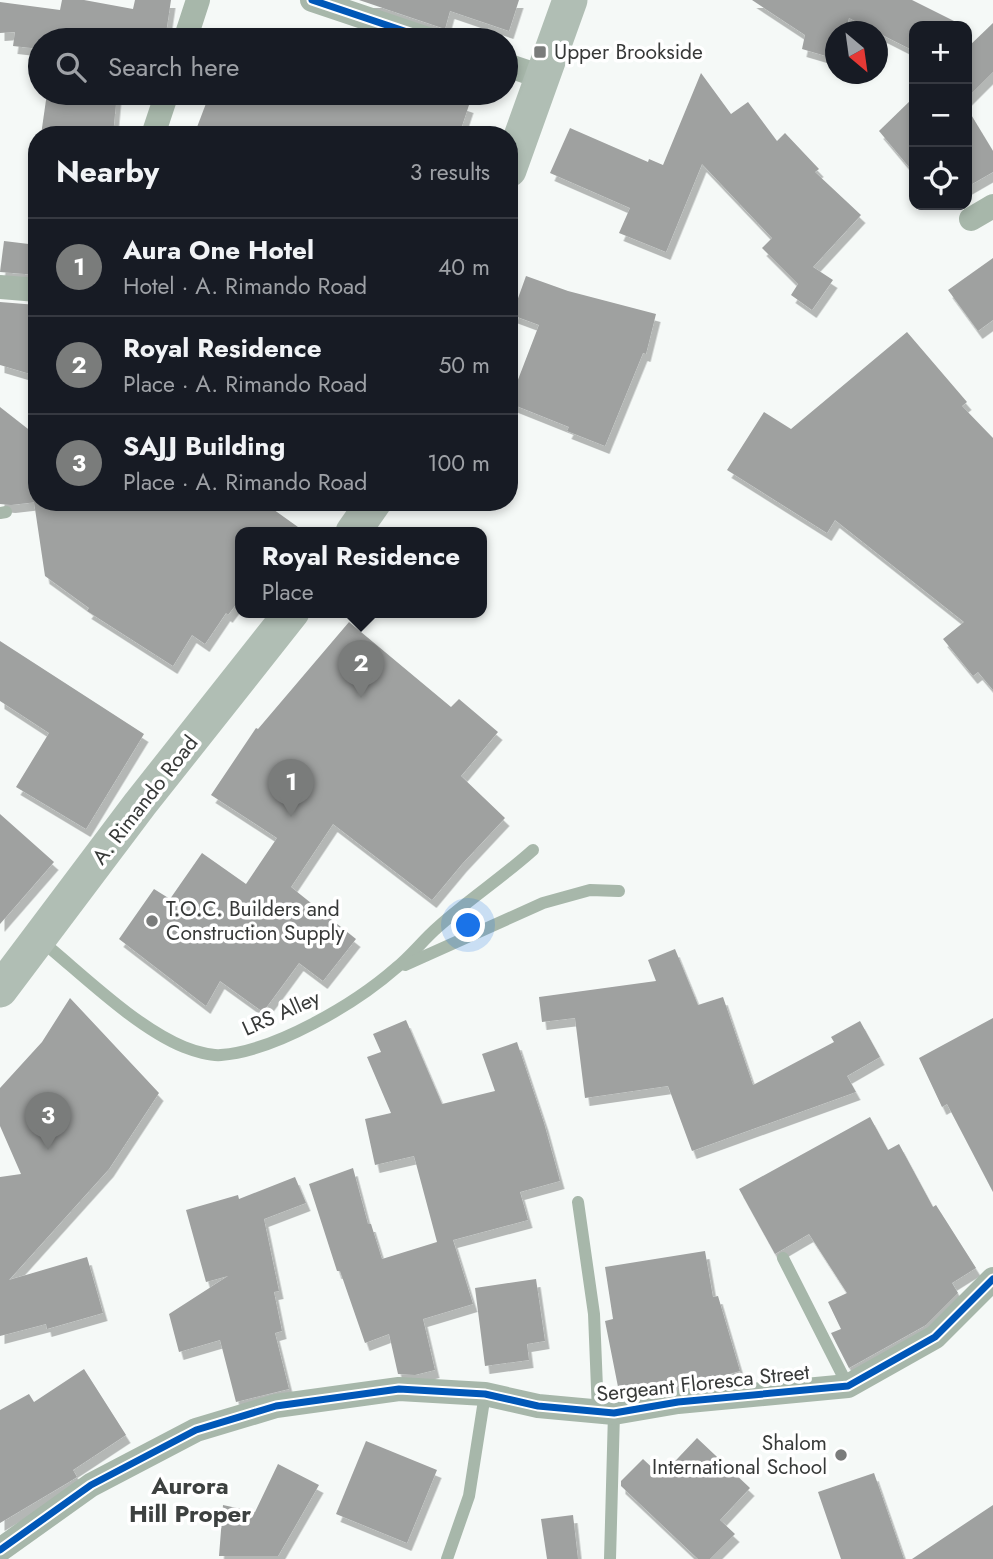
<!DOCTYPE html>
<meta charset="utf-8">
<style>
:root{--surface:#171b24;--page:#20242c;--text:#f1f3f6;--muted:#9ea1a6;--line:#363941;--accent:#7a7c7b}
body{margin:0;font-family:Jost,sans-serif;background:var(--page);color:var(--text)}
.controls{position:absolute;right:21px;top:21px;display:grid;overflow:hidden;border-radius:14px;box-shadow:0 4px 10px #0003}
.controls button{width:63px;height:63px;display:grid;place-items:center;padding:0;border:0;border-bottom:2px solid var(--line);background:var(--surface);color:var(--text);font:35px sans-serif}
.compass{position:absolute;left:825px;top:21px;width:63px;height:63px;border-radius:50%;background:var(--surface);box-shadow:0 4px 10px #0003;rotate:151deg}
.you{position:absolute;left:469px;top:926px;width:24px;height:24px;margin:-18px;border:5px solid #fff;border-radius:50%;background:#1a73e8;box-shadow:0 0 0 10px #1a73e833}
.badge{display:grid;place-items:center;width:46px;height:46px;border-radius:50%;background:var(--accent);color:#fff;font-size:23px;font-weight:700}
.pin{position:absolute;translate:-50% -58px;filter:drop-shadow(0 2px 4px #0008)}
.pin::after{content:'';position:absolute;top:37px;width:24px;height:21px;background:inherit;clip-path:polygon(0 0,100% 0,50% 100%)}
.popup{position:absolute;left:235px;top:527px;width:252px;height:91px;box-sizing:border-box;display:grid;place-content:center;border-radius:14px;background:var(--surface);filter:drop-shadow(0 2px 5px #0005);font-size:23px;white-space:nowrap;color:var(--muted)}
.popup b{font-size:26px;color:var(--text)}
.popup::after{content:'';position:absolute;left:50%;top:100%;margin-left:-14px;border:14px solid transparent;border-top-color:var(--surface)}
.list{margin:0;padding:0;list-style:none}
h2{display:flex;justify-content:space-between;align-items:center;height:91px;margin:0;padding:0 28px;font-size:30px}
h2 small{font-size:23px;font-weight:400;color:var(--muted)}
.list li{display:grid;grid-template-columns:46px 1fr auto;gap:21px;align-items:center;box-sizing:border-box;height:98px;padding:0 28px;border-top:2px solid var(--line)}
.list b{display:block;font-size:26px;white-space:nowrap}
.list p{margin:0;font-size:23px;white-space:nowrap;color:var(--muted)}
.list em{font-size:23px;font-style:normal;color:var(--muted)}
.icon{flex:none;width:38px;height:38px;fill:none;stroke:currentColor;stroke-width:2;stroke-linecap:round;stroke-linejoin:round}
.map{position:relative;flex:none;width:993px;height:1559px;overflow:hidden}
.search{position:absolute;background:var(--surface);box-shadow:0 4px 10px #0003;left:28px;top:28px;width:490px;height:77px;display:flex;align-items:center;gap:18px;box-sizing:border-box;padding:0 24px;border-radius:38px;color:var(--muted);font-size:26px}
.panel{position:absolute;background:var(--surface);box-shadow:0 4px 10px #0003;left:28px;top:126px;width:490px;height:385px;border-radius:28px}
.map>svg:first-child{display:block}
.building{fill:#9fa1a0;filter:url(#shadow)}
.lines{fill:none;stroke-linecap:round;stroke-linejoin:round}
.lane{stroke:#a7b7aa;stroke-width:12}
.street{stroke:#a7b7aa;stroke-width:24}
.secondary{stroke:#b0beb4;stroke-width:35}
.cycleway-casing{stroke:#fff;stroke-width:11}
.cycleway{stroke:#0057b8;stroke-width:7}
.poi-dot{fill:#7a7c7b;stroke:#fff;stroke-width:2.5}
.labels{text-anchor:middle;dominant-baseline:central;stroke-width:7;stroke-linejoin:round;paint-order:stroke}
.poi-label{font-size:21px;fill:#373938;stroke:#fff;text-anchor:start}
.street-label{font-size:21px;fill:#373938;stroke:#fff}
.quarter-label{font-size:24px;font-weight:bold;fill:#3d4140;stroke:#fff}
</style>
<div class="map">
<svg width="993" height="1559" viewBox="0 0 993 1559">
<defs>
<filter id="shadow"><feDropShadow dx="4.5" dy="8" stdDeviation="0" flood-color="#0004"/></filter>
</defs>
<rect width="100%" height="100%" fill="#f5f9f7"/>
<!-- building -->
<g class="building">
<polygon points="62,0 84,0 133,9 135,0 171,0 165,40 40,40 40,49 13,46 15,32 0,33 0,2 60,10"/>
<polygon points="359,0 519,0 509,31 450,11 445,29"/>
<polygon points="752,0 912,0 964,26 914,26 914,51 849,18 845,32 836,32 836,59 802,49 805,35"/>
<polygon points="993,23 993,72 967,98 967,48"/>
<polygon points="701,73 731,114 748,102 777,141 785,133 819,169 815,172 861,215 813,267 833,280 812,310 791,295 798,284 762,248 772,238 702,164 666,252 619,233 630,208 550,173 570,128 648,162 649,159 663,165"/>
<polygon points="47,93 117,93 113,135 41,135"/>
<polygon points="210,93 433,93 469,105 459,135 194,135"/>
<polygon points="914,97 914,173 879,131"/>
<polygon points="967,108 993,151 993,172 967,187"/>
<polygon points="4,241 37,245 37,275 0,272"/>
<polygon points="993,258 993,320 978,331 948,290"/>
<polygon points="526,276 568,291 656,314 646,354 643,353 605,446 567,431 569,427 509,403 539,325 512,315"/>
<polygon points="0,302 37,305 37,376 0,365"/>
<polygon points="907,332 967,402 962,406 993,438 993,690 978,672 973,676 943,639 964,622 835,520 827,533 727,470 764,412 791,429"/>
<polygon points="0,407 37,436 37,502 11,505 0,504"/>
<polygon points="34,502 263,502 305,532 240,532 240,599 228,615 226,613 205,644 192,635 173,666 87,611 89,608 45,576"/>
<polygon points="349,622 451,707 459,699 498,732 461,776 505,818 462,864 432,900 333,824 291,887 356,939 323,981 299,963 263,1012 220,981 206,1006 119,939 154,889 170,899 202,853 246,884 277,838 211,795 256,728 258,729"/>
<polygon points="0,641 144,734 86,829 16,787 49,733 0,701"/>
<polygon points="0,814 54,862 0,924"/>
<polygon points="675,949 698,1005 723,997 753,1085 834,1042 831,1037 860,1021 880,1057 847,1076 856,1092 692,1151 668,1086 585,1098 575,1018 542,1022 539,997 656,981 648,960"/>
<polygon points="70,998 159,1093 109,1169 9,1280 87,1257 103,1313 47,1329 46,1324 0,1336 0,1177 21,1174 0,1126 0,1088 42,1042"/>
<polygon points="993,1018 993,1192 947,1104 942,1107 919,1058"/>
<polygon points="406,1020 442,1104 495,1091 482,1054 517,1042 544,1123 560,1181 520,1192 528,1220 453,1240 473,1304 423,1319 435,1370 415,1375 398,1374 389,1334 365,1343 340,1271 337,1271 309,1184 353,1168 368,1224 371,1224 382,1259 437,1242 414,1156 375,1165 365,1119 391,1113 367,1057 381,1052 373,1034"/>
<polygon points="870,1117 888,1150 899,1144 933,1207 936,1205 976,1268 952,1283 958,1293 926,1325 849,1368 831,1333 841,1329 828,1302 847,1293 809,1234 775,1254 739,1189"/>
<polygon points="295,1177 306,1203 264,1219 279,1291 274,1292 282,1331 275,1333 289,1389 236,1402 220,1340 179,1352 169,1314 228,1276 206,1282 186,1210 238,1195 239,1199"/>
<polygon points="705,1251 713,1297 718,1296 740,1371 687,1386 620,1397 605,1321 613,1319 605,1267"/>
<polygon points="536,1279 545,1341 527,1344 529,1360 485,1366 475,1288"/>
<polygon points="84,1369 126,1435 73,1470 77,1477 69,1482 0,1523 0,1410 29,1394 34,1402"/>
<polygon points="697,1438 750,1488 720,1520 735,1534 710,1559 698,1559 621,1486 621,1481 643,1459 661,1476"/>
<polygon points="366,1441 437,1470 407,1543 336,1514"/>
<polygon points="278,1464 319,1485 278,1556 219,1556 223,1505 255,1512"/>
<polygon points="874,1473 904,1559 841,1559 818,1492"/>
<polygon points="993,1505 993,1559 912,1559"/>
<polygon points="573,1515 578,1559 547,1559 541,1519"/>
</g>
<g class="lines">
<!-- lane -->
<g class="lane">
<polyline points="0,513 6,512"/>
<path d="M39,939c42,34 96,88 145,108 10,4 27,9 37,8 54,-4 134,-51 175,-87 15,-12 27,-28 42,-41 30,-27 65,-50 95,-77"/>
<polyline points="405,965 543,903 590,890 619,891"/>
<polyline points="578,1202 594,1314 598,1413"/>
<polyline points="783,1258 848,1386"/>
<polyline points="447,1559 469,1496 485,1394"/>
<polyline points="610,1559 614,1413"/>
</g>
<!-- street -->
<g class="street">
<polyline points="312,0 431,40"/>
<polyline points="185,40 198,0"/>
<polyline points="506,65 542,77"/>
<polyline points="153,135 167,93"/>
<polyline points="971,219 993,206"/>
<polyline points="0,287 37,290"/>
<polyline points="0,1550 91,1485 196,1430 276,1406 399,1389 485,1394 538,1406 614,1413 678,1402 848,1386 935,1337 993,1279"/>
</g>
<!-- secondary -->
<g class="secondary">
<polyline points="509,170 570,0"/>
<polyline points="353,532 374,502"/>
<polyline points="0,990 140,804 292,612"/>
</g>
<!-- cycleway casing -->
<g class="cycleway-casing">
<g id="cycleway">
<polyline points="312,0 431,40"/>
<polyline points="0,1550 91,1485 196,1430 276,1406 399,1389 485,1394 538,1406 614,1413 678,1402 848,1386 935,1337 993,1279"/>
</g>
</g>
<!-- cycleway -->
<use href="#cycleway" class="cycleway"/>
</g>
<!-- markers -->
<g class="poi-dot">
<rect x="533" y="45" width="14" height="14" rx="3.5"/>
<circle cx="152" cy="921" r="7"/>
<circle cx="841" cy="1455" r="7"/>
</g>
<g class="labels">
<!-- poi labels -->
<g class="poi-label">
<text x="554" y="52">Upper Brookside</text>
<text x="166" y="909">T.O.C. Builders and<tspan x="166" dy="24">Construction Supply</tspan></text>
<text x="827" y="1443" text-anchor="end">Shalom<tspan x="827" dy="24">International School</tspan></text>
</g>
<!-- street labels -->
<g class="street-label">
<text transform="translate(145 800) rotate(-52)">A. Rimando Road</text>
<text transform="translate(281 1013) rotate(-24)">LRS Alley</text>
<text transform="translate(703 1383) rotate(-6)">Sergeant Floresca Street</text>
</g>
<!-- quarter labels -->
<g class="quarter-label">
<text x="190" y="1485">Aurora<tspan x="190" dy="28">Hill Proper</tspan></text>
</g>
</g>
</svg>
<div class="controls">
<button>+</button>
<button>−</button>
<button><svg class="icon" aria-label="locate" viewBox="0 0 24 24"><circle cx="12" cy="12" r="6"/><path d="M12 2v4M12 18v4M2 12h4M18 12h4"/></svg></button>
</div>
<svg class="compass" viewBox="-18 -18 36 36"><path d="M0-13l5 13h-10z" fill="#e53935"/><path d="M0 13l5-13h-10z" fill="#9ea1a6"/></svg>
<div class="you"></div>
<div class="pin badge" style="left:291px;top:817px">1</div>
<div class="pin badge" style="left:361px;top:698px">2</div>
<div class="popup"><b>Royal Residence</b>Place</div>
<div class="pin badge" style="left:48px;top:1150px">3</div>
<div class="search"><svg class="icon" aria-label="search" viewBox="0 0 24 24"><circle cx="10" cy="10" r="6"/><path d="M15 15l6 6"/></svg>Search here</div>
<section class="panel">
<h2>Nearby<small>3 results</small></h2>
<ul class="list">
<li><span class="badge">1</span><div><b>Aura One Hotel</b><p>Hotel · A. Rimando Road</p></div><em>40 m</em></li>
<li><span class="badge">2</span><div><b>Royal Residence</b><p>Place · A. Rimando Road</p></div><em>50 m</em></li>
<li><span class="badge">3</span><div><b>SAJJ Building</b><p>Place · A. Rimando Road</p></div><em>100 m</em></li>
</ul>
</section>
</div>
